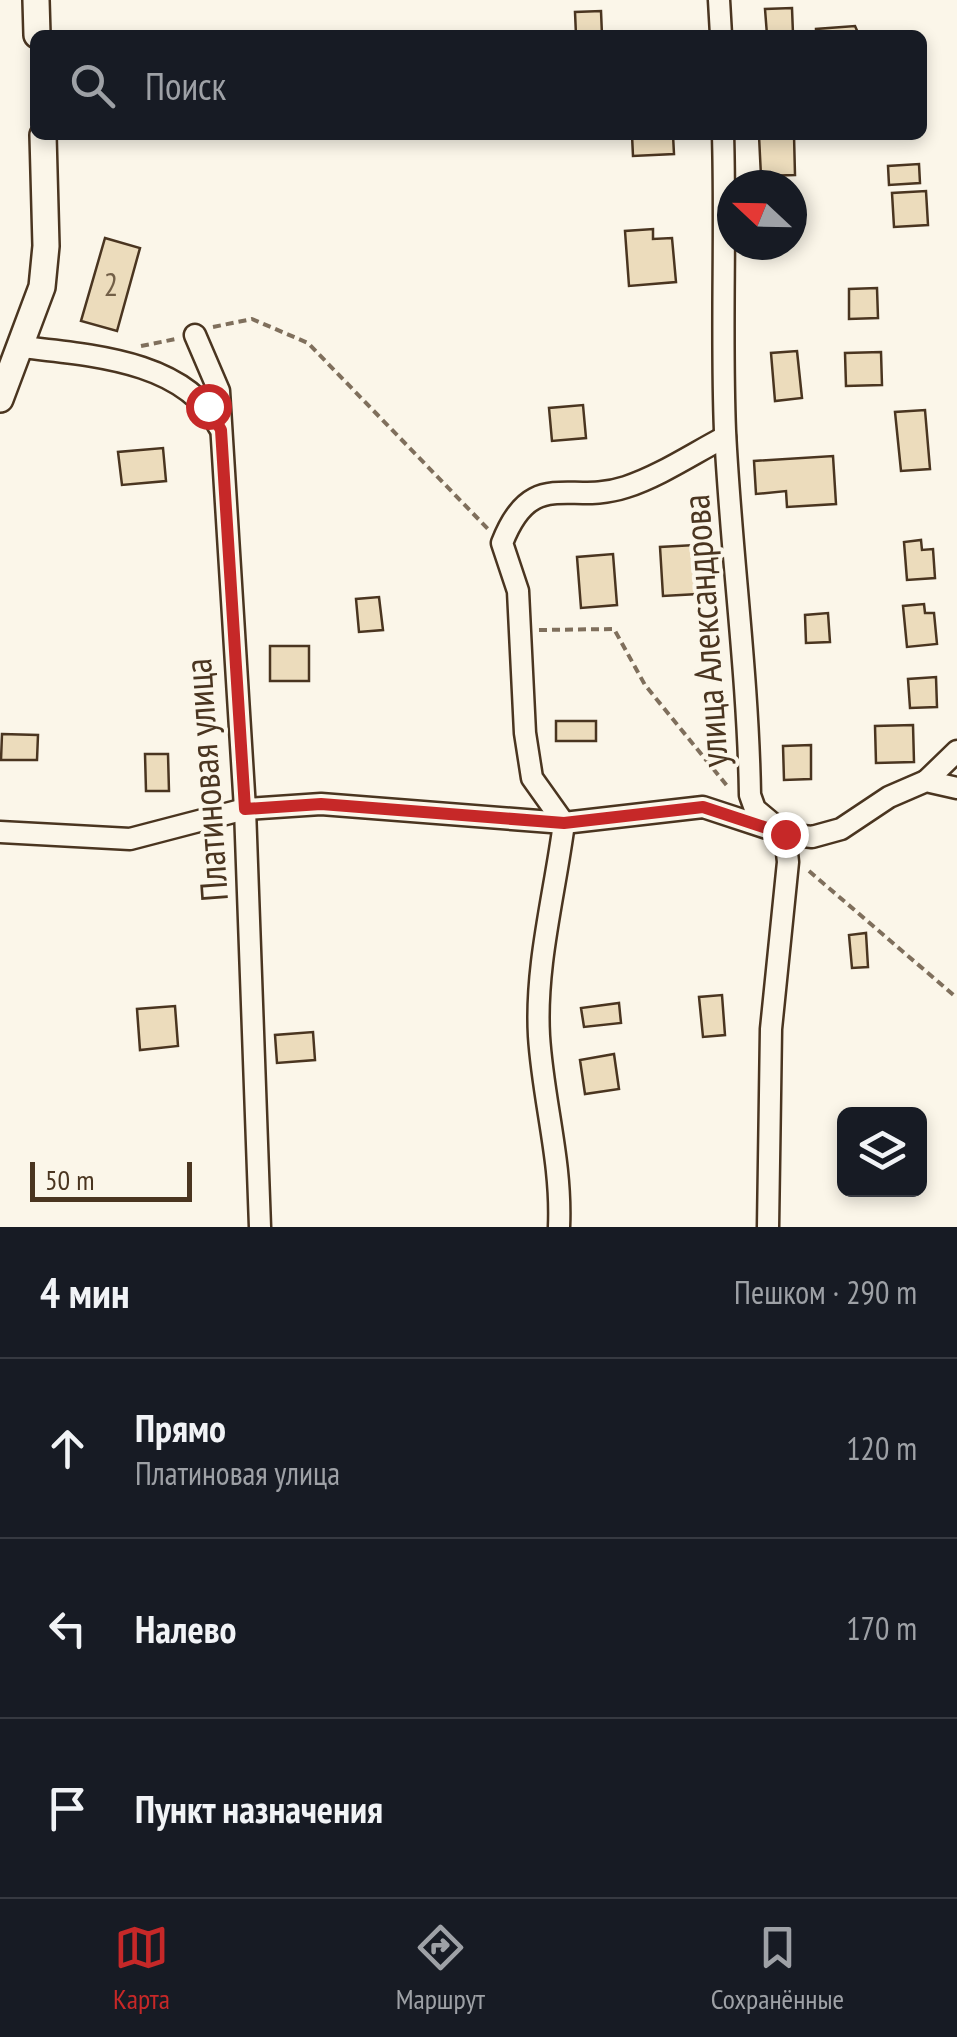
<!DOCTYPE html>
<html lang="ru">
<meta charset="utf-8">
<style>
:root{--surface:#171b24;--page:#242831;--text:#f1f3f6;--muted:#9ea1a6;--line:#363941;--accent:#c62828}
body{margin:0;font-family:"PT Sans Narrow",sans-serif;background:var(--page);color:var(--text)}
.controls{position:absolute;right:30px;bottom:30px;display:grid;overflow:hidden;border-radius:15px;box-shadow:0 5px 15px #0003}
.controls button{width:90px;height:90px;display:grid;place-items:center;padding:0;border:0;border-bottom:2px solid var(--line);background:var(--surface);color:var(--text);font:50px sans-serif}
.compass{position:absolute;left:717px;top:170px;width:90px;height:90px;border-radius:50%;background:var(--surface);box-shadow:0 5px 15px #0003;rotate:292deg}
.scale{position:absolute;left:30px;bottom:25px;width:162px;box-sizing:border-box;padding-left:10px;border:5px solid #4a3520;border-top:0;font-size:28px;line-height:35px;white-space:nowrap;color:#4a3520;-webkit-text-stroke:8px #fbf6e9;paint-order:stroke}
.stop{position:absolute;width:30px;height:30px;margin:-22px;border:8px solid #c62828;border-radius:50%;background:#fff}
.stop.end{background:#c62828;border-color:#fff;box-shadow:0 2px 10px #0008}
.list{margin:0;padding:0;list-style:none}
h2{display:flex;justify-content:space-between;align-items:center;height:130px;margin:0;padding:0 40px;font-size:42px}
h2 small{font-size:32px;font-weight:400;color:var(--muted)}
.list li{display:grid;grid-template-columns:65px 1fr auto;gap:30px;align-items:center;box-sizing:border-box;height:180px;padding:0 40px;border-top:2px solid var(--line)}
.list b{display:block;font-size:38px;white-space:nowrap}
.list p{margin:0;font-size:32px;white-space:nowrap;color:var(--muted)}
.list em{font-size:32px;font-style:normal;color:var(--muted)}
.icon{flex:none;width:55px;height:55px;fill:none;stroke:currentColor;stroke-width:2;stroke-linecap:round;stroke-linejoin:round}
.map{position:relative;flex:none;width:957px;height:1227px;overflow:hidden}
.search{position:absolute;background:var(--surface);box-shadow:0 5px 15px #0003;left:30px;right:30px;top:30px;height:110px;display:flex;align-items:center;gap:25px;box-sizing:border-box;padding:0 35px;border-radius:15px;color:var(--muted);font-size:38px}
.sheet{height:670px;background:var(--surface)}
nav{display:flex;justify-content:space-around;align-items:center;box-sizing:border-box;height:140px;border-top:2px solid var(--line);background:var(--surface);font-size:28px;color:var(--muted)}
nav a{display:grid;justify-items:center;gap:5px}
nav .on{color:var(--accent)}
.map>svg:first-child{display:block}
.building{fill:#ecdcbc;stroke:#4a3520;stroke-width:2.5}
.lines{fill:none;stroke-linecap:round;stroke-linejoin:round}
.minor-casing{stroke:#4a3520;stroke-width:25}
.tertiary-casing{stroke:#4a3520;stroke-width:30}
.path{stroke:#7f6f5c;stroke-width:4;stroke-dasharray:8 5;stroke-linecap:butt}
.minor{stroke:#fbf6e9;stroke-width:20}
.tertiary{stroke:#fbf6e9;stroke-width:25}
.route{stroke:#c62828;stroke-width:12}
.labels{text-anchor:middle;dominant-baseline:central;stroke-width:8;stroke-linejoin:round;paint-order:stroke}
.number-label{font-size:32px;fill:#725f47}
.street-label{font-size:38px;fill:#4a3520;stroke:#fbf6e9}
</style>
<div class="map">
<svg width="957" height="1227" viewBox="0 0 957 1227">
<rect width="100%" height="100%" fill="#fbf6e9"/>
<!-- building -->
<g class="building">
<polygon points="792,8 793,34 767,35 765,9"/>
<polygon points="601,11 602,35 576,35 575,12"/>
<polygon points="855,26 859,35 816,35 816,29"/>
<polygon points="632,135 673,135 674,154 633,156"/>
<polygon points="794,135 795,175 761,176 759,136"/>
<polygon points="919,164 920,183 889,185 888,166"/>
<polygon points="926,191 928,225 894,227 892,193"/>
<polygon points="653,229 653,239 672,238 676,282 629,286 625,231"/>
<polygon points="105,238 140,248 117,331 81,321"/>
<polygon points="877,288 878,318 849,319 849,289"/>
<polygon points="797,351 802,398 775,401 771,353"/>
<polygon points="881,352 882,385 846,386 845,353"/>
<polygon points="583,405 586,438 552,441 549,408"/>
<polygon points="925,410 930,469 901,471 895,412"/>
<polygon points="163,448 166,481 122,485 118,452"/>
<polygon points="833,456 836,504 787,507 786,491 756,494 754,461"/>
<polygon points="921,540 922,550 933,549 935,578 907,580 904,542"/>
<polygon points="695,545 698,594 663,596 660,547"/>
<polygon points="613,554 617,605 581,608 577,557"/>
<polygon points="379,597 383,630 359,632 356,599"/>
<polygon points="924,604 925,613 934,613 937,644 907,647 903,606"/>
<polygon points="828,613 830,642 806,643 805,615"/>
<rect x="270" y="646" width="39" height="35"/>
<polygon points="936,677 937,707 910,708 908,679"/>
<rect x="556" y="721" width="40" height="20"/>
<polygon points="913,725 914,762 876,763 875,726"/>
<polygon points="2,734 38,735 37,760 1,760"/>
<polygon points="811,745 811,779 784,780 783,746"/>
<polygon points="145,754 168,754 169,791 146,791"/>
<polygon points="866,933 868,967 852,968 849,935"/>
<polygon points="722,995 725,1035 703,1037 699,997"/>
<polygon points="619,1003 621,1023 584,1027 581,1008"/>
<polygon points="175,1006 178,1046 140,1050 137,1009"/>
<polygon points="313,1032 315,1060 277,1063 275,1035"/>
<polygon points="614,1054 619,1089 585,1094 580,1060"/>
</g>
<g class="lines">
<!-- minor casing -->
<g class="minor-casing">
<g id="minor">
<polyline points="719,0 721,35"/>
<path d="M723,135c3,99 -2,197 2,296 6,122 23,242 25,364l5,14 30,25 3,28 -17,167 -3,198"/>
<polyline points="195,335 219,391 245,809 260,1227"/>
<path d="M22,347c67,8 163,13 197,80"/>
<polyline points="926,781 957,751"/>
<polyline points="0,832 130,839 245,809 321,804 564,823 703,807 785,834 812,837 841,829 889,797 926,781 957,788"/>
<path d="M559,1227c3,-66 -16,-126 -20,-191 -4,-71 16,-143 25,-213l-32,-45 -7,-45 -7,-142 -16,-48c30,-77 67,-37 124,-56 34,-11 68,-34 99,-50"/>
</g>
</g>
<!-- tertiary casing -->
<g class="tertiary-casing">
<g id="tertiary">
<polyline points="36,0 37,35"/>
<polyline points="0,399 42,287 46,246 43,135"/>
</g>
</g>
<!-- path -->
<g class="path">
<polyline points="213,327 252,319 308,343 488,529"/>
<polyline points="141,346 176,339"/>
<polyline points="539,630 614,629 645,685 728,787"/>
<polyline points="809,871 957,998"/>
</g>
<!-- minor -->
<use href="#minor" class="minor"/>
<!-- tertiary -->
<use href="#tertiary" class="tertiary"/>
</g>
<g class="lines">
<!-- route -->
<polyline class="route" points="208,406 221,430 245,809 321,804 564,823 703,807 785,834"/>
</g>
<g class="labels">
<!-- number labels -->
<g class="number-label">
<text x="111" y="284">2</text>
</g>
<!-- street labels -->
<g class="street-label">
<text transform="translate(704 631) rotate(-94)">улица Александрова</text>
<text transform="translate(205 780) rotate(-94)">Платиновая улица</text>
</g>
</g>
</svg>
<div class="controls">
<button><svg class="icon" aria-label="layers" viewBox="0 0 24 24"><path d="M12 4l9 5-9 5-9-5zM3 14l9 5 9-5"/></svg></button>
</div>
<svg class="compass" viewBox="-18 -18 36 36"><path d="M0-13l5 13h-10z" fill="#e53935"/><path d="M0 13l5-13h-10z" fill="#9ea1a6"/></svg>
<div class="scale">50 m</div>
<div class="stop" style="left:208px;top:406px"></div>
<div class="stop end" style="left:785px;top:834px"></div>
<div class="search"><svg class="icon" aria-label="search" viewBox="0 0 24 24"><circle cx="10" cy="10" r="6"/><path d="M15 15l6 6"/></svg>Поиск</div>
</div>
<section class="sheet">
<h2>4 мин<small>Пешком · 290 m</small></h2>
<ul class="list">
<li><svg class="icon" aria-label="ahead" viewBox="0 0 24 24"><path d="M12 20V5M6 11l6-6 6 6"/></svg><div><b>Прямо</b><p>Платиновая улица</p></div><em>120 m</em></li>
<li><svg class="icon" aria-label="left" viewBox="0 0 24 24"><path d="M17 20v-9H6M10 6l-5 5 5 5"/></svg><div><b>Налево</b></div><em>170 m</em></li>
<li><svg class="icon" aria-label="arrive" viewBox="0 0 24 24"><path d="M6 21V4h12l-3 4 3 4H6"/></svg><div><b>Пункт назначения</b></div></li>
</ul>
</section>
<nav>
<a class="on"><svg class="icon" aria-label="map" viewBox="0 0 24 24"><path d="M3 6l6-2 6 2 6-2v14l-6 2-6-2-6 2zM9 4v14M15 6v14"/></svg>Карта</a>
<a><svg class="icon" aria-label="directions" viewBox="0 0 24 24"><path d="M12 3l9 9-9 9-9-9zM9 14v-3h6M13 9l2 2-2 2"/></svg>Маршрут</a>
<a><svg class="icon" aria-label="saved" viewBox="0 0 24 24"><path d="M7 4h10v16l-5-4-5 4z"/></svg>Сохранённые</a>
</nav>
